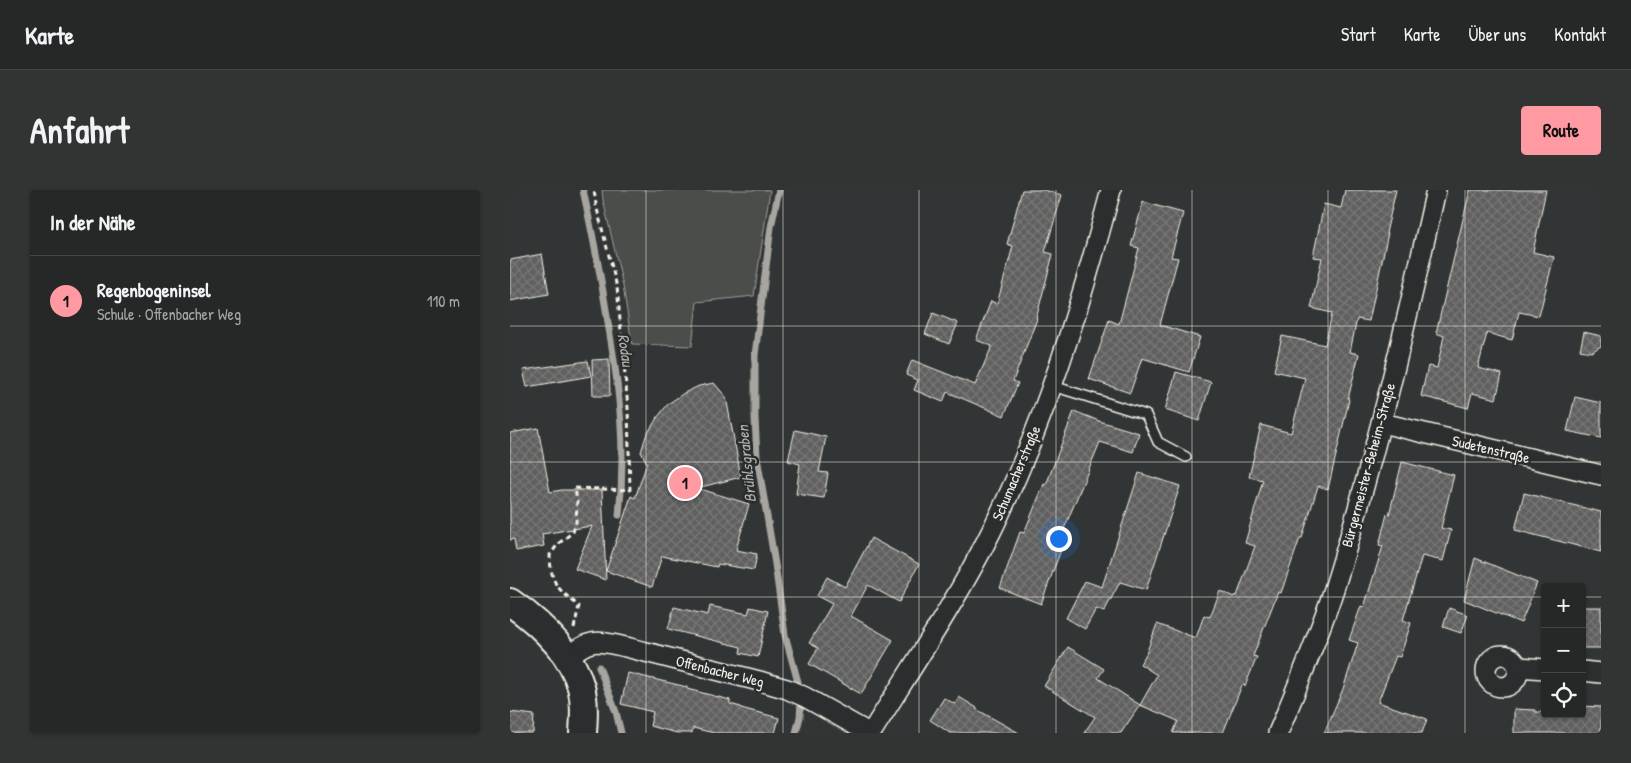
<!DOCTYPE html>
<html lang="de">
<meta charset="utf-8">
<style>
:root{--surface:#262828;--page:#323434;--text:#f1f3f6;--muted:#a4a6a8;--line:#424445;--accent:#ff9aa2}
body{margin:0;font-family:"Patrick Hand",sans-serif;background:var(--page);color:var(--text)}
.controls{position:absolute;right:15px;bottom:15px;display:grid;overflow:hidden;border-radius:5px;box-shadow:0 1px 4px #0004}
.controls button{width:45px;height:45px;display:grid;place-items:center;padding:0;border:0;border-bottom:1px solid var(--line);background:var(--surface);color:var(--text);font:25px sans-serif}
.you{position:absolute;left:548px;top:348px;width:18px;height:18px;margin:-12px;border:4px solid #fff;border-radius:50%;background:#1a73e8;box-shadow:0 0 0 8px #1a73e833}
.badge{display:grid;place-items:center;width:32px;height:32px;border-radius:50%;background:var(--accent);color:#111;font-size:16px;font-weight:700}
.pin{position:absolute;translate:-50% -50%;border:2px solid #fff;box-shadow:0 1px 5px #0006}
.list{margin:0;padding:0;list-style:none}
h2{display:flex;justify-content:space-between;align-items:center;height:65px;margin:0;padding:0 20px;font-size:21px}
h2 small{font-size:16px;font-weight:400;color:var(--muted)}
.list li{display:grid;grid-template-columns:32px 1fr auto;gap:15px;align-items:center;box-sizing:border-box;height:90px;padding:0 20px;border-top:1px solid var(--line)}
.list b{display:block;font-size:19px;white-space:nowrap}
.list p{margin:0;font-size:16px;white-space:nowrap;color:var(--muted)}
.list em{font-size:16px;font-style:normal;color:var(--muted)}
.icon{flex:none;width:28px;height:28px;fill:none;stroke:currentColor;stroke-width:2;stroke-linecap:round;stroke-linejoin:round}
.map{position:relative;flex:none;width:1091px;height:543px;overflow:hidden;border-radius:5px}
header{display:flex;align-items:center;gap:30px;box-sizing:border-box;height:70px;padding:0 25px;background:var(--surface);border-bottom:1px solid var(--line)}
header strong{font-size:24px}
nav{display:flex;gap:28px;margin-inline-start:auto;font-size:18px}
.intro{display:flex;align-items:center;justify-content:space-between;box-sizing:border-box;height:120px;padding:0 30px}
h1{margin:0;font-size:35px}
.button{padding:12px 22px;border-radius:5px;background:var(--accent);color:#111;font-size:18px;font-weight:700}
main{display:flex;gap:30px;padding:0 30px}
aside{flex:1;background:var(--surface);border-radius:5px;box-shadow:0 1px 4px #0004}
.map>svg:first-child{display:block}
.green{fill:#4b4d4c;stroke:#a09f9a}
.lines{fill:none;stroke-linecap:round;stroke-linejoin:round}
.stream{stroke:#a6a5a0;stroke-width:7}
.building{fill:url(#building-cross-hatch);stroke:#f4f1e8}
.service-casing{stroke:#f4f1e8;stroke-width:12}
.minor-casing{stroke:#f4f1e8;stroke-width:22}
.secondary-casing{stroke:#f4f1e8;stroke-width:30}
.path{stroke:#f4f1e8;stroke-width:3;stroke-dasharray:5 4;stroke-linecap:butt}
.service{stroke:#2a2d2e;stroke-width:9}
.minor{stroke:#2a2d2e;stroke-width:19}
.secondary{stroke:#2a2d2e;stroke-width:26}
.grid{fill:none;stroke:#f4f1e8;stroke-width:1;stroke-opacity:0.55}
.labels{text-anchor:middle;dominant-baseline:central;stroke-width:5;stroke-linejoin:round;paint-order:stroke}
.street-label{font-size:15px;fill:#f4f1e8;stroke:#2a2d2e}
.water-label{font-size:16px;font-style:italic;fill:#b3b2ac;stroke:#2a2d2e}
</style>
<header>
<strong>Karte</strong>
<nav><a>Start</a><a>Karte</a><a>Über uns</a><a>Kontakt</a></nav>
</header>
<div class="intro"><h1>Anfahrt</h1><a class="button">Route</a></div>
<main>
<aside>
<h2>In der Nähe<small></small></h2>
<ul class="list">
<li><span class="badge">1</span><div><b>Regenbogeninsel</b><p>Schule · Offenbacher Weg</p></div><em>110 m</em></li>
</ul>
</aside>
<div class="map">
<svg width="1091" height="543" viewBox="0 0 1091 543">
<defs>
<pattern id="building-cross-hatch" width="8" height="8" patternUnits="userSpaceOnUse" patternTransform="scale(1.25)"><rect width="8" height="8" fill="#5f605f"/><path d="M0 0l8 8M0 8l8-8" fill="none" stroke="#777776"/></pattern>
</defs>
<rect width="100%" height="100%" fill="#323535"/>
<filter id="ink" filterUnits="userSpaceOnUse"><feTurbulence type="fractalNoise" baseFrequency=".02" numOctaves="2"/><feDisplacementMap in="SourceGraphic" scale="10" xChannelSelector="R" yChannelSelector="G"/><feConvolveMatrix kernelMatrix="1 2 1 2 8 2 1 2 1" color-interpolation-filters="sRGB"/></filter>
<g filter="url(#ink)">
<!-- green -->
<polygon class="green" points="92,0 260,0 244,106 187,112 182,156 122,154 113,96 93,10"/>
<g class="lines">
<!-- stream -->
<g class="stream">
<path d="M73,0c10,46 19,92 26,139 11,64 17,122 10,186"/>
<polyline points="269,0 261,37 245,165 245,228 247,267 265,374 275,445 288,492 291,512 290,527 286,543"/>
<polyline points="89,477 106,522 111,543"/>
</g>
</g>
<!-- building -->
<g class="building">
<polygon points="512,0 534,0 552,5 535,62 543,64 526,129 527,129 503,191 508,193 494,226 437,202 433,212 404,200 408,190 396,185 402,170 465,195 482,156 466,150 481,111 487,114 503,56 497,54"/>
<polygon points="835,0 886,0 876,43 878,43 859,131 847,129 840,162 849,164 838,209 839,210 818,299 808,296 792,348 790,348 771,403 768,402 743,466 747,467 735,496 732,495 713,543 663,543 668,531 630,515 647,485 630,474 636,464 647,434 686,448 694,425 700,427 710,401 724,407 725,405 727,406 745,356 735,353 753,290 739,287 751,235 781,243 795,188 764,181 772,146 815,155 822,123 801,118 812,68 803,67 814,14 831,18"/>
<polygon points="960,0 1036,0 1023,62 1044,67 1029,126 1009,122 1002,150 977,143 968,178 992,184 986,209 962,203 958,218 911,206 918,176 927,178 934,146 926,143"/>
<polygon points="633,12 673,23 661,67 668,68 650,135 690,147 679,182 632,168 620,203 579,189 599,130 609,134 629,58 621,56"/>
<polygon points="32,64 39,104 0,111 0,70"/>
<polygon points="423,123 448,133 439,154 415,144"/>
<polygon points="1074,142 1091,146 1091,156 1081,162 1070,160"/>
<polygon points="99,169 100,206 83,206 82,170"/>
<polygon points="78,171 81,186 17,197 13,180"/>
<polygon points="666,182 701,192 689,231 655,220"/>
<polygon points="204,193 216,207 231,287 187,298 239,314 226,360 247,364 244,380 208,374 207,377 152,366 142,397 96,381 121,306 125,308 137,273 131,262 136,246 147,228 158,214 174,203 189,196"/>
<polygon points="1065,207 1091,213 1091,248 1057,241"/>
<polygon points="564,221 589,231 629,243 623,262 590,252 547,356 552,357 531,414 490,398 510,342 514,343 534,294 536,295"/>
<polygon points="28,238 40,302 52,300 92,300 96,390 65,379 82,336 32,344 34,356 6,361 4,349 0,350 0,243"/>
<polygon points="285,240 316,247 309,282 318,283 314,308 286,304 290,274 278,271"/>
<polygon points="892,272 944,285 931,338 941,340 933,371 912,366 893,430 901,433 890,467 886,466 868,512 917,529 912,543 814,543 833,499 848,453 839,450 851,416 854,417 873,356 869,355 877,324 879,325"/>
<polygon points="629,283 670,296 636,400 610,392 594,422 586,419 575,439 556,428 575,391 592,397"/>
<polygon points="1014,303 1091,322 1091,362 1005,340"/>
<polygon points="361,348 409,374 389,412 358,395 341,426 383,450 351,504 299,474 308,458 299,453 322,414 307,406 317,387 335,397"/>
<polygon points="965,368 1027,393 1011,433 954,410"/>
<polygon points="200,416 238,424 240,417 258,421 248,467 230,463 231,457 158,439 164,417 198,425"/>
<rect x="1072" y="417" width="19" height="41"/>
<polygon points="939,418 958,425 951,443 933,437"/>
<polygon points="558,457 594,479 588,488 630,515 611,543 574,543 585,527 534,496"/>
<polygon points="118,483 177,497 177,499 220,510 220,514 231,517 231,518 269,528 265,543 204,543 183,538 182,543 167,543 140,536 143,522 111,514"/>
<polygon points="449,507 467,518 466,519 509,543 440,543 420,530 434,508 445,514"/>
<polygon points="1072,516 1091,517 1091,543 1004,543 1004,519 1025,520 1025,522 1035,522 1035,524 1072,524"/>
<polygon points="0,522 24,525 23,543 0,543"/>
</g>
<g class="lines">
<!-- service casing -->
<g class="service-casing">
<polyline id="service" points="543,196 636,225 648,252 676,267"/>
</g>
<!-- minor casing -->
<g class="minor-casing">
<g id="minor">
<polyline points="872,233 1091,285"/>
<circle cx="992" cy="481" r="16"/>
<path d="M58,468c21,-21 31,-17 58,-11l137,35 24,7 18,8 64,36"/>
<polyline points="1009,477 1035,479"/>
<polyline points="1072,481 1091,483"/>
<path d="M361,543c41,-66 85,-131 120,-201 54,-109 89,-225 120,-342"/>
<path d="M768,543c20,-48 40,-95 56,-144 41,-131 72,-265 102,-399"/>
</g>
</g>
<!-- secondary casing -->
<g class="secondary-casing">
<path id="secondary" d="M0,412c30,21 61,49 71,85 4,15 3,30 2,46"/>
</g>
<!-- path -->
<path class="path" d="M64,438l5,-22c-22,-18 -28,-21 -29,-51l8,-11 15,-12 3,-10 1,-21 -2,-13 55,2 -2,-82 -11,-121 -21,-82 -2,-15"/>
<!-- service -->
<use href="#service" class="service"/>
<!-- minor -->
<use href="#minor" class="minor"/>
<!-- secondary -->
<use href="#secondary" class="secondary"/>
</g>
</g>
<!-- grid -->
<path class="grid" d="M136,0v543M273,0v543M409,0v543M546,0v543M682,0v543M818,0v543M955,0v543M0,136h1091M0,272h1091M0,407h1035M1072,407h19"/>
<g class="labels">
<!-- street labels -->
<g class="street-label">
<text transform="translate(981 259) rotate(13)">Sudetenstraße</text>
<text transform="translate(858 275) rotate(-75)">Bürgermeister-Beheim-Straße</text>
<text transform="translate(506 283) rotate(-67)">Schumacherstraße</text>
<text transform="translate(210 481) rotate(14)">Offenbacher Weg</text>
</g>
<!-- water labels -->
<g class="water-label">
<text transform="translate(116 160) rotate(81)">Rodau</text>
<text transform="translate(236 274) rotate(-96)">Brühlsgraben</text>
</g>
</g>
</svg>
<div class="controls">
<button>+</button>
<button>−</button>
<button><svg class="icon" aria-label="locate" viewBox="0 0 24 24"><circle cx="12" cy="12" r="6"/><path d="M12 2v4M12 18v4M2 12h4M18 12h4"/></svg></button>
</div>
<div class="you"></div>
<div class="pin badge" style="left:175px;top:293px">1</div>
</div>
</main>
